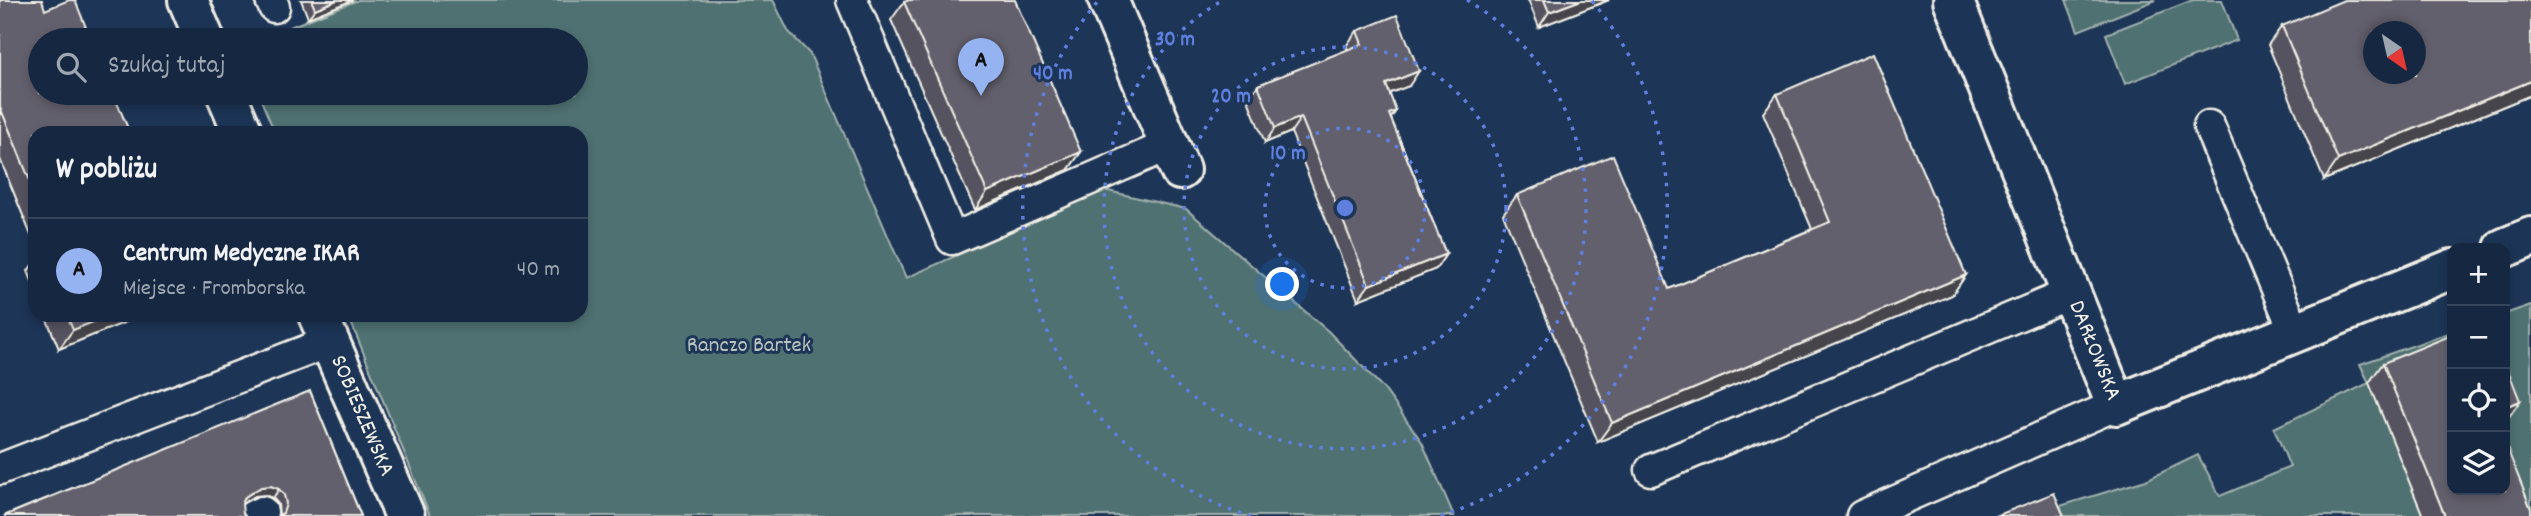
<!DOCTYPE html>
<html lang="pl">
<meta charset="utf-8">
<style>
:root{--surface:#162841;--page:#1f3048;--text:#f1f3f6;--muted:#9ea6b1;--line:#35445a;--accent:#95b2f1}
body{margin:0;font-family:Dekko,sans-serif;background:var(--page);color:var(--text)}
.controls{position:absolute;right:21px;bottom:21px;display:grid;overflow:hidden;border-radius:14px;box-shadow:0 4px 10px #0003}
.controls button{width:63px;height:63px;display:grid;place-items:center;padding:0;border:0;border-bottom:2px solid var(--line);background:var(--surface);color:var(--text);font:35px sans-serif}
.compass{position:absolute;left:2363px;top:21px;width:63px;height:63px;border-radius:50%;background:var(--surface);box-shadow:0 4px 10px #0003;rotate:146deg}
.you{position:absolute;left:1283px;top:285px;width:24px;height:24px;margin:-18px;border:5px solid #fff;border-radius:50%;background:#1a73e8;box-shadow:0 0 0 10px #1a73e833}
.badge{display:grid;place-items:center;width:46px;height:46px;border-radius:50%;background:var(--accent);color:#111;font-size:23px;font-weight:700}
.pin{position:absolute;translate:-50% -58px;filter:drop-shadow(0 2px 4px #0008)}
.pin::after{content:'';position:absolute;top:37px;width:24px;height:21px;background:inherit;clip-path:polygon(0 0,100% 0,50% 100%)}
.list{margin:0;padding:0;list-style:none}
h2{display:flex;justify-content:space-between;align-items:center;height:91px;margin:0;padding:0 28px;font-size:30px}
h2 small{font-size:23px;font-weight:400;color:var(--muted)}
.list li{display:grid;grid-template-columns:46px 1fr auto;gap:21px;align-items:center;box-sizing:border-box;height:105px;padding:0 28px;border-top:2px solid var(--line)}
.list b{display:block;font-size:26px;white-space:nowrap}
.list p{margin:0;font-size:23px;white-space:nowrap;color:var(--muted)}
.list em{font-size:23px;font-style:normal;color:var(--muted)}
.icon{flex:none;width:38px;height:38px;fill:none;stroke:currentColor;stroke-width:2;stroke-linecap:round;stroke-linejoin:round}
.map{position:relative;flex:none;width:2531px;height:516px;overflow:hidden}
.search{position:absolute;background:var(--surface);box-shadow:0 4px 10px #0003;left:28px;top:28px;width:560px;height:77px;display:flex;align-items:center;gap:18px;box-sizing:border-box;padding:0 24px;border-radius:38px;color:var(--muted);font-size:26px}
.panel{position:absolute;background:var(--surface);box-shadow:0 4px 10px #0003;left:28px;top:126px;width:560px;height:196px;border-radius:21px}
.map>svg:first-child{display:block}
.green{fill:#4f7172;stroke:#a2b1ad;stroke-width:2}
.lines{fill:none;stroke-linecap:round;stroke-linejoin:round}
.service-casing{stroke:#f4f1e8;stroke-width:35}
.minor-casing{stroke:#f4f1e8;stroke-width:44}
.service{stroke:#1d3557;stroke-width:30}
.minor{stroke:#1d3557;stroke-width:38}
.wall{fill:#55535e;stroke:#f4f1e8;stroke-width:2}
.shaded-wall{fill:#45444c;stroke:#f4f1e8;stroke-width:2}
.building{fill:#63616d;stroke:#f4f1e8;stroke-width:2;fill-rule:evenodd}
.ring{fill:none;stroke:#5e7fdd;stroke-width:3.5;stroke-dasharray:3.5 7}
.labels{text-anchor:middle;dominant-baseline:central;stroke-width:6;stroke-linejoin:round;paint-order:stroke}
.park-label{font-size:23px;fill:#bac4bf;stroke:#1d3557}
.street-label{font-size:23px;fill:#f4f1e8;stroke:#1d3557}
.centre{fill:#5e7fdd;stroke:#1d3557;stroke-width:3.5}
.ring-label{font-size:21px;text-anchor:middle;font-weight:bold;fill:#5e7fdd;stroke:#1d3557;stroke-width:6;stroke-linejoin:round;paint-order:stroke}
</style>
<div class="map">
<svg width="2531" height="516" viewBox="0 0 2531 516">
<rect width="100%" height="100%" fill="#1d3557"/>
<filter id="ink" filterUnits="userSpaceOnUse"><feTurbulence type="fractalNoise" baseFrequency=".0143" numOctaves="2"/><feDisplacementMap in="SourceGraphic" scale="14" xChannelSelector="R" yChannelSelector="G"/><feConvolveMatrix kernelMatrix="1 2 1 2 8 2 1 2 1" color-interpolation-filters="sRGB"/></filter>
<g filter="url(#ink)">
<!-- green -->
<g class="green">
<polygon points="358,0 773,0 788,31 810,54 906,278 1104,190 1186,209 1329,332 1384,389 1422,442 1454,516 430,516 348,315 581,315 581,133 275,133 258,93 576,93 576,40 257,40"/>
<polygon points="2066,0 2156,0 2078,31"/>
<polygon points="2193,0 2222,0 2237,40 2125,84 2106,34"/>
<polygon points="2531,305 2531,516 2505,490 2505,314"/>
<polygon points="2452,332 2452,349 2423,516 2042,516 2040,512 2146,480 2198,455 2220,496 2290,467 2274,428 2369,383 2360,364"/>
</g>
<g class="lines">
<!-- service casing -->
<g class="service-casing">
<g id="service">
<polyline points="271,0 274,7"/>
<polyline points="852,0 952,239 1169,145"/>
<polyline points="2209,126 2295,332"/>
<polyline points="0,469 329,342"/>
<polyline points="1651,470 2071,293"/>
<polyline points="253,516 262,512"/>
<polyline points="1862,516 2116,405"/>
</g>
</g>
<!-- minor casing -->
<g class="minor-casing">
<g id="minor">
<polyline points="188,0 205,40"/>
<polyline points="1108,0 1180,170"/>
<path id="s1" d="M1953,0l163,405 336,-136"/>
<polyline points="226,93 243,133"/>
<polyline points="2504,248 2531,237"/>
<path id="s2" d="M318,315l87,201"/>
</g>
</g>
<!-- service -->
<use href="#service" class="service"/>
<!-- minor -->
<use href="#minor" class="minor"/>
</g>
<!-- wall -->
<g class="wall">
<polygon points="0,0 35,133 35,245 0,159"/>
<polygon points="301,0 353,0 308,18"/>
<polygon points="1528,0 1609,0 1539,27"/>
<polygon points="2531,0 2531,95 2324,180 2268,45 2282,26"/>
<polygon points="904,2 1081,152 1068,170 975,210 891,20"/>
<polygon points="1357,31 1409,86 1389,93 1396,111 1391,118 1446,254 1436,269 1358,300 1291,132 1265,143 1248,100 1258,85 1348,50 1346,46"/>
<polygon points="1777,94 1966,275 1952,295 1598,442 1503,214 1517,195 1669,289 1812,229 1763,113"/>
<polygon points="35,261 35,289 28,271"/>
<polygon points="45,315 143,315 59,349"/>
<polygon points="2383,363 2531,516 2423,516 2369,383"/>
<polygon points="310,391 361,516 279,515 278,504 273,498 265,495 255,496 242,504 4,516"/>
</g>
<!-- shaded-wall -->
<g class="shaded-wall">
<polygon points="337,0 353,0 308,18 315,9"/>
<polygon points="1581,0 1609,0 1539,27 1549,12"/>
<polygon points="1419,71 1409,86 1375,99 1386,84"/>
<polygon points="2531,81 2531,95 2324,180 2338,160"/>
<polygon points="1301,117 1291,132 1265,143 1275,128"/>
<polygon points="1081,152 1068,170 975,210 987,192"/>
<polygon points="1446,254 1436,269 1358,300 1369,285"/>
<polygon points="1966,275 1952,295 1598,442 1612,423"/>
<polygon points="110,315 143,315 59,349 73,330"/>
<polygon points="2520,401 2506,421 2505,421 2505,407"/>
<polygon points="271,486 279,489 273,498 265,495 255,496 239,506 245,497 261,487"/>
</g>
<!-- building -->
<g class="building">
<polygon points="0,0 42,0 45,10 69,0 75,0 91,40 40,40 40,93 113,93 130,133 35,133 35,193 0,107"/>
<polygon points="311,0 337,0 315,9"/>
<polygon points="909,0 1015,0 1081,152 987,192 904,2"/>
<polygon points="1544,0 1581,0 1549,12"/>
<path d="M2344,0h187v81l-193,79 -56,-134zM2374,32h42v42h-42z"/>
<polygon points="1397,15 1419,71 1386,84 1396,111 1389,114 1446,254 1369,285 1301,117 1275,128 1258,85 1362,44 1357,31"/>
<polygon points="1873,53 1966,275 1612,423 1517,195 1613,155 1669,289 1830,222 1777,94"/>
<polygon points="67,315 110,315 73,330"/>
<polygon points="2452,335 2452,490 2505,490 2505,443 2531,509 2531,516 2445,516 2383,363"/>
<polygon points="2505,362 2520,401 2505,407"/>
<polygon points="310,391 361,516 277,516 283,513 286,504 284,495 279,489 271,486 261,487 245,497 242,504 243,513 245,516 4,516"/>
<polygon points="2054,493 2064,516 1996,516"/>
</g>
</g>
<!-- distance rings -->
<g class="ring">
<circle cx="1345" cy="208" r="80"/>
<circle cx="1345" cy="208" r="161"/>
<path d="M1467 0A241 241 0 1 1 1223 0"/>
<path d="M1251 516A322 322 0 0 1 1098 1M1592 1A322 322 0 0 1 1439 516"/>
</g>
<g class="labels">
<!-- park labels -->
<g class="park-label">
<text x="749" y="346">Ranczo Bartek</text>
</g>
<!-- street labels -->
<g class="street-label">
<text stroke="none"><textPath href="#s1" startOffset="378">DARŁOWSKA</textPath></text>
<text stroke="none"><textPath href="#s2" startOffset="110">SOBIESZEWSKA</textPath></text>
</g>
</g>
<circle cx="1345" cy="208" r="10" class="centre"/>
<g class="ring-label">
<text x="1175" y="45">30 m</text>
<text x="1053" y="79">40 m</text>
<text x="1231" y="102">20 m</text>
<text x="1288" y="159">10 m</text>
</g>
</svg>
<div class="controls">
<button>+</button>
<button>−</button>
<button><svg class="icon" aria-label="locate" viewBox="0 0 24 24"><circle cx="12" cy="12" r="6"/><path d="M12 2v4M12 18v4M2 12h4M18 12h4"/></svg></button>
<button><svg class="icon" aria-label="layers" viewBox="0 0 24 24"><path d="M12 4l9 5-9 5-9-5zM3 14l9 5 9-5"/></svg></button>
</div>
<svg class="compass" viewBox="-18 -18 36 36"><path d="M0-13l5 13h-10z" fill="#e53935"/><path d="M0 13l5-13h-10z" fill="#9ea6b1"/></svg>
<div class="you"></div>
<div class="pin badge" style="left:981px;top:96px">A</div>
<div class="search"><svg class="icon" aria-label="search" viewBox="0 0 24 24"><circle cx="10" cy="10" r="6"/><path d="M15 15l6 6"/></svg>Szukaj tutaj</div>
<section class="panel">
<h2>W pobliżu<small></small></h2>
<ul class="list">
<li><span class="badge">A</span><div><b>Centrum Medyczne IKAR</b><p>Miejsce · Fromborska</p></div><em>40 m</em></li>
</ul>
</section>
</div>
